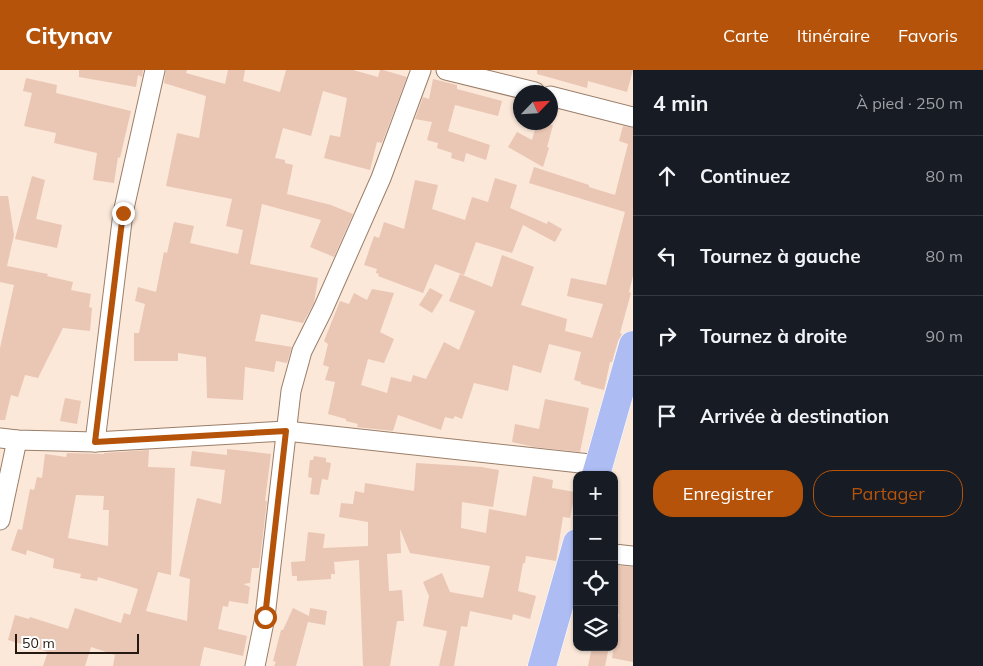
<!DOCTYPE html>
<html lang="fr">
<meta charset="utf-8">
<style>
:root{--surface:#171b24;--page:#242831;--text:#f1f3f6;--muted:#9ea1a6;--line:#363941;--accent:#b45309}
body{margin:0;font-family:Mulish,sans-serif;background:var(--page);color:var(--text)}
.controls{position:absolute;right:15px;bottom:15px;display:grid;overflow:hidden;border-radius:10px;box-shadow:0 1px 4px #0004}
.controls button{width:45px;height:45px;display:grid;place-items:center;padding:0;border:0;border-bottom:1px solid var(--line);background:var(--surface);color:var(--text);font:25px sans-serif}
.compass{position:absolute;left:513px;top:15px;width:45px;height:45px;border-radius:50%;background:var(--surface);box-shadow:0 1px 4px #0004;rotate:65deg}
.scale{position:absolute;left:15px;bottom:12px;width:124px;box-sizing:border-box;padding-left:5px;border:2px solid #251a11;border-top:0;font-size:14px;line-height:18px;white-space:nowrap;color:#251a11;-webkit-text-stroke:4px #fff;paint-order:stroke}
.stop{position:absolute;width:15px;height:15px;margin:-11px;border:4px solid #b45309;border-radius:50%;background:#fff}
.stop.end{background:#b45309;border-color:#fff;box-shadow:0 1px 5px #0008}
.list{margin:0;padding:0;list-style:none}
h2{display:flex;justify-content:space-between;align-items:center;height:65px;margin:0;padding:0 20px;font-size:21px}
h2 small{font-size:16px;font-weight:400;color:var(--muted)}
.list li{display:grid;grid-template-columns:32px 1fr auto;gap:15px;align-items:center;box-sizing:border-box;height:80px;padding:0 20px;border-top:1px solid var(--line)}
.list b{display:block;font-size:19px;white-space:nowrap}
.list em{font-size:16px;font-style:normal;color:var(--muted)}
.actions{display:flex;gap:10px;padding:15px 20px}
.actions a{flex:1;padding:11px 0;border:1px solid var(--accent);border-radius:20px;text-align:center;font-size:18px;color:var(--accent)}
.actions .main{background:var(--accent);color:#fff}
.icon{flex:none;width:28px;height:28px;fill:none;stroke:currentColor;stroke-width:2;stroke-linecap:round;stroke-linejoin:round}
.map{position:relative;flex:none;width:633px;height:596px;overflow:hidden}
header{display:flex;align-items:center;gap:30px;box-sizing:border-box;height:70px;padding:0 25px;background:var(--accent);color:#fff}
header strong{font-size:24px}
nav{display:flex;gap:28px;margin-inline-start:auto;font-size:18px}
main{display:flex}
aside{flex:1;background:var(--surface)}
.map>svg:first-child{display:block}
.building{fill:#eac6b5;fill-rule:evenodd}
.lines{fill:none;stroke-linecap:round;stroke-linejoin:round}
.minor-casing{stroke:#9b7e68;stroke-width:21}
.trunk-casing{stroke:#fff;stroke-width:29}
.minor{stroke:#fff;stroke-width:19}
.trunk{stroke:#aebcf4;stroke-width:28}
.route{stroke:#b45309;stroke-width:6}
</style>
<header>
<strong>Citynav</strong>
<nav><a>Carte</a><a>Itinéraire</a><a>Favoris</a></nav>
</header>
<main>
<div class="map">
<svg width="633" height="596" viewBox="0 0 633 596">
<rect width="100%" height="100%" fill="#fbe8d9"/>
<!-- building -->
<g class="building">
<polygon points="79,0 143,0 142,7 138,5 136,17 79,7"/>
<polygon points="166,0 187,0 186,3 225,14 228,0 245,0 243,11 280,22 286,0 353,0 378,7 380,0 383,0 407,7 382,73 377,72 370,100 324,88 330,65 340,67 347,28 323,21 311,66 283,58 275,88 285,90 285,93 293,95 287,124 331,135 353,144 334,187 310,177 321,150 262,134 250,194 318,208 314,233 303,253 261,244 255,271 292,277 287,293 276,291 274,302 245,297 243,330 207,328 206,287 178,283 178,291 134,291 134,263 139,263 145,234 135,231 138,217 156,222 164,182 167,183 174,152 194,156 190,173 238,184 243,160 226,156 232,129 166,116 177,63 199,68 206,26 164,13"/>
<polygon points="537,0 633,0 627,22 588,11 587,18 537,4"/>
<polygon points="26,8 57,15 56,23 131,41 120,88 118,87 114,113 93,110 97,83 54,73 56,63 24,56 32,23 23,21"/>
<polygon points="433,9 457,15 457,19 502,31 498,46 455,35 448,61 490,75 486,90 466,83 464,92 451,88 452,83 437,78 438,73 427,70 432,52 415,49 423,27 429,29"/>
<polygon points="537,52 543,52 553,55 547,77 549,78 543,97 508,77 517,62 532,70"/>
<polygon points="623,56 633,58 633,206 629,222 631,223 620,263 622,264 618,271 612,292 610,292 604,320 581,314 581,312 574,310 581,282 549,274 541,303 513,295 508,321 474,313 462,349 455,346 453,349 445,347 441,360 398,345 393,361 357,357 358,354 346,351 346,349 328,344 335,312 325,310 329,297 323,295 328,274 324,271 340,231 349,234 354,223 367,230 372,219 394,223 380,262 394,269 384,293 368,289 361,315 387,323 391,307 411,312 413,305 426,309 444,272 459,280 475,241 449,231 460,204 492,217 502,185 534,197 521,235 567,249 565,261 592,268 603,234 567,226 571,208 606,215 625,142 529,113 534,97 589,115 589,117 615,125 628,74 619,71"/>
<polygon points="32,106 45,110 36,149 62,155 57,178 15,169"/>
<polygon points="495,108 517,115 510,138 547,154 548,151 562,159 555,172 523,155 512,183 476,172 464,205 435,194 423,223 378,206 379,204 376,203 377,199 364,195 374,166 379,168 384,152 404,159 415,110 438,115 432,139 465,150 472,127 488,132"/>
<polygon points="0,126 8,126 14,165 7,196 48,204 47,206 73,212 71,220 91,224 89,237 92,238 90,261 63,258 38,308 25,305 18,327 11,325 5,350 0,350 0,278 14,215 0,212"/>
<polygon points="430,218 443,225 432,243 419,235"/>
<polygon points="65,328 81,331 77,354 60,351"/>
<polygon points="545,329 589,338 580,382 534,377 512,372 515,354 539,359"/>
<path d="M227,379l44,5 -6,47h2l-8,67h-7l-2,15 -7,1 7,3 -2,17 -19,-3 -1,6 -5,-1 -5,23 29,7 -4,20 -39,-9 -4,19h-87l2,-11 -24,-8 -6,19h-42l5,-14 -40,-12 7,-25 14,4 1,-2 38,12 7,-21 46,15 3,-10 6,2 8,-26 -40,-12 -1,4 -17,-3 1,-4 -28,-6 1,-9 -27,-9 -1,5 -15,-5 7,-21 4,1 8,-41 4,1 3,-13 5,1 3,-24 21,3 1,-4 37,1v-1l45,-3 -1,17 27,1 -4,107 -13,-3 -12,39 41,10 3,-42 -11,-3 18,-78 24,6 4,-34 -35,-4 2,-15 35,4zM76,425l28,1 -1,14h6l-1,36 -40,-8z"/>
<polygon points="314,386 326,388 326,392 331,393 328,410 322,409 319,425 310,424 312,408 308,407 310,390 313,390"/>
<polygon points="416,393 481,397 499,400 493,437 462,432 461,458 486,463 489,439 526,446 533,406 553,410 552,418 575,422 570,448 563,447 556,491 526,486 525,493 523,493 518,521 536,526 530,549 513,544 512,550 470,541 467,557 461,556 454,596 439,596 447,561 423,556 429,526 423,512 442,503 450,522 483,528 490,496 410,483 400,459 401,483 387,484 389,521 402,520 404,551 397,551 390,596 363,596 359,490 334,492 335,504 331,504 331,509 297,511 297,506 292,506 291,492 305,491 308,462 325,464 323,478 368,476 368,452 339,447 341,433 353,434 355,421 364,423 365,413 414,421"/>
<polygon points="614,495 633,497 633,592 612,588 619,544 614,544"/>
<polygon points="293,538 309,546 310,538 327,541 325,555 308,552 309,548 296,596 274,596 276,592 273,591 281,560 283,560"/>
<polygon points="592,577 609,577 605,596 588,596"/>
</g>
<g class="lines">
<!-- minor casing -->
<g class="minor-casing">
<g id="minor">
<polyline points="446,0 535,22"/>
<polyline points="550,26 633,47"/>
<polyline points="0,368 17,370 95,372 286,361 599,395"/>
<polyline points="95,372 123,143 155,0"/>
<polyline points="0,450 17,370"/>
<polyline points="614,484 633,486"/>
<polyline points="255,596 265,547 291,321 302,281 323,239 381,108 421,0"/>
</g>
</g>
<!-- trunk casing -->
<g class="trunk-casing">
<g id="trunk">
<polyline points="596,405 633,275"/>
<polyline points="542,596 577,473"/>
</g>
</g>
<!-- minor -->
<use href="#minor" class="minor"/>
<!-- trunk -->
<use href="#trunk" class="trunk"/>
</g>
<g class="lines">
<!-- route -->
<polyline class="route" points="123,143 95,372 286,361 265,547"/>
</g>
</svg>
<div class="controls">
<button>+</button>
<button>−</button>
<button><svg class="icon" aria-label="locate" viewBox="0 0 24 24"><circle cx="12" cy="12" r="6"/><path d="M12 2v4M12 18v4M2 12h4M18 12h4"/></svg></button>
<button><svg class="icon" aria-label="layers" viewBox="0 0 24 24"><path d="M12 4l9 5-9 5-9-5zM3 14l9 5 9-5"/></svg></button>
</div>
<svg class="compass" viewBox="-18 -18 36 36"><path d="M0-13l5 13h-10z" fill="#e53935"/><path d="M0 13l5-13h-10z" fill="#9ea1a6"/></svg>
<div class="scale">50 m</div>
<div class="stop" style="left:265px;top:547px"></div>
<div class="stop end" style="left:123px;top:143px"></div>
</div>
<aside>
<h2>4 min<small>À pied · 250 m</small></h2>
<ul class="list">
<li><svg class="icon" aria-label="ahead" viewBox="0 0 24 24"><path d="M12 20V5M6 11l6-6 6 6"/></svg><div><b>Continuez</b></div><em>80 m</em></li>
<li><svg class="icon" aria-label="left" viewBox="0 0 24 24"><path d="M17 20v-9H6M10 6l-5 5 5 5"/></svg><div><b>Tournez à gauche</b></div><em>80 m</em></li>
<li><svg class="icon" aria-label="right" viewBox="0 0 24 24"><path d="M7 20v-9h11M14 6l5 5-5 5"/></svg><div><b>Tournez à droite</b></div><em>90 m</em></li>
<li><svg class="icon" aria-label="arrive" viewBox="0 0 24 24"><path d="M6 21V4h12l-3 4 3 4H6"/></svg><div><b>Arrivée à destination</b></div></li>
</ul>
<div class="actions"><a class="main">Enregistrer</a><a>Partager</a></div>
</aside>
</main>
